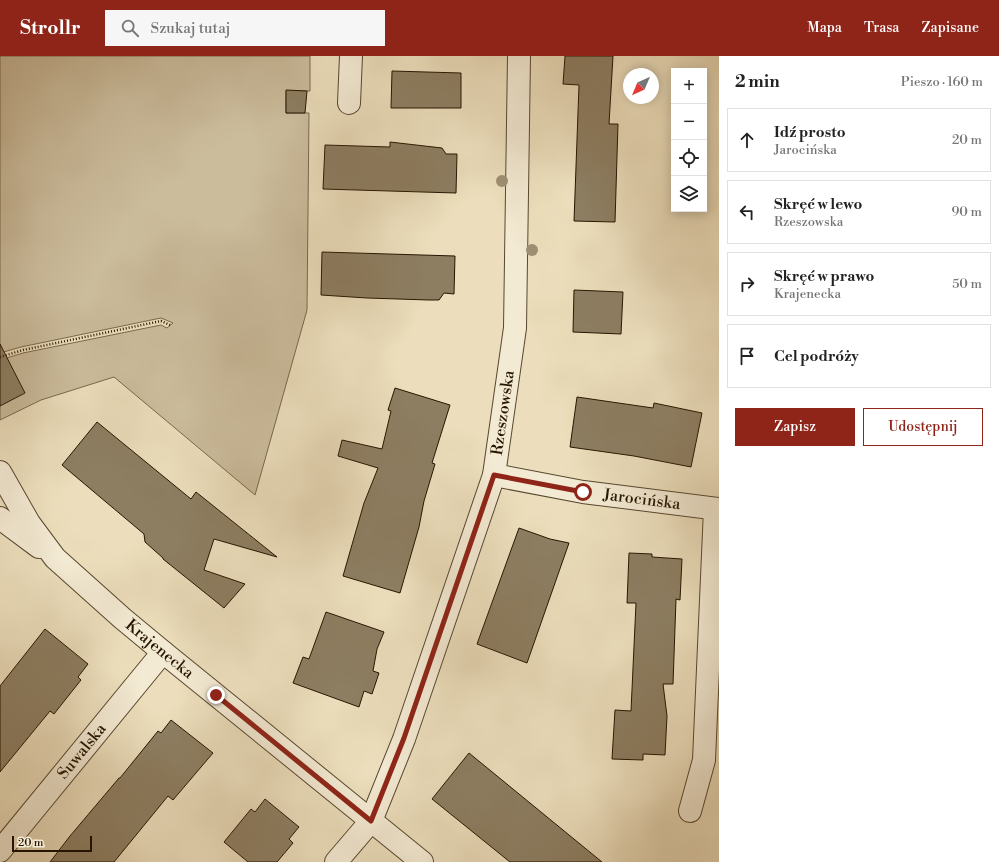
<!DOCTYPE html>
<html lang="pl">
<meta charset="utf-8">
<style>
:root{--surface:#fff;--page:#f6f6f6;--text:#222;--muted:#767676;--line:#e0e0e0;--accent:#8f2418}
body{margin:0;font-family:"Libre Bodoni",serif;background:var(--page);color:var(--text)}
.controls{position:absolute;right:12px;top:12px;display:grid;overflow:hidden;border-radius:0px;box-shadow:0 2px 10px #0003}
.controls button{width:36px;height:36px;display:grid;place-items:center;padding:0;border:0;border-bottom:1px solid var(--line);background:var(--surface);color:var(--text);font:20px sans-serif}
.compass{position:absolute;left:623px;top:12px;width:36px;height:36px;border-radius:50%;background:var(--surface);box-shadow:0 2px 10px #0003;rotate:224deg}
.scale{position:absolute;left:12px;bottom:10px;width:80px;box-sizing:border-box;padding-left:4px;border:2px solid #271500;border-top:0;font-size:11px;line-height:14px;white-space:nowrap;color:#271500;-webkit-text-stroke:3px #f3ead3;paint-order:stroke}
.stop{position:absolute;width:12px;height:12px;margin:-9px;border:3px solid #8f2418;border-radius:50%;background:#fff}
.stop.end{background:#8f2418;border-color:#fff;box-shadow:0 1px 4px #0008}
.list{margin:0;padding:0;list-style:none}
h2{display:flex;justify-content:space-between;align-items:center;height:52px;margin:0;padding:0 16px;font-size:17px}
h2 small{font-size:13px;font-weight:400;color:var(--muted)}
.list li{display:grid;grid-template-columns:26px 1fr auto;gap:12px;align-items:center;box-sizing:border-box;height:64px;margin:0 8px 8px;padding:0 8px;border:1px solid var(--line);border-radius:0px}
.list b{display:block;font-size:15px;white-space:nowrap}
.list p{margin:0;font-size:13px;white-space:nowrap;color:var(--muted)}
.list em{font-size:13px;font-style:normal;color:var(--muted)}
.actions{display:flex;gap:8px;padding:12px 16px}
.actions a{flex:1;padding:9px 0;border:1px solid var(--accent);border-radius:0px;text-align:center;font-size:14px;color:var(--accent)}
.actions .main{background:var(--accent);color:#fff}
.icon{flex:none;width:22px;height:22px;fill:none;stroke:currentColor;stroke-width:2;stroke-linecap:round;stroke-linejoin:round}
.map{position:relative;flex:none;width:719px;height:806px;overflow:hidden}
header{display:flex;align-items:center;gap:24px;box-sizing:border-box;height:56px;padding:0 20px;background:var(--accent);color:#fff}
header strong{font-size:19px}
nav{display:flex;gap:22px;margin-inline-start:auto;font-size:14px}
.search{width:280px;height:36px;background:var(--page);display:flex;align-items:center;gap:10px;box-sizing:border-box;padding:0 14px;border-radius:0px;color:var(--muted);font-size:15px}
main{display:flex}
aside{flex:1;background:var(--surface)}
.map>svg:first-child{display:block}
.green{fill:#cbbc9c;stroke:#79684e}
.building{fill:#8d7e62;stroke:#271500}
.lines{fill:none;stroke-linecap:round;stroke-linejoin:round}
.minor-casing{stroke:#58472f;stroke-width:24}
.path{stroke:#271500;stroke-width:2.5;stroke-dasharray:1 2;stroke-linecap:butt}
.minor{stroke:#f3ead3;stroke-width:22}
.tree{fill:#9f8f73}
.route{stroke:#8f2418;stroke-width:5}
.labels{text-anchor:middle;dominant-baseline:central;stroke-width:3;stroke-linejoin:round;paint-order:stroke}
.street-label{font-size:16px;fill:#271500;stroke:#f3ead3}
</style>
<header>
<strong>Strollr</strong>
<div class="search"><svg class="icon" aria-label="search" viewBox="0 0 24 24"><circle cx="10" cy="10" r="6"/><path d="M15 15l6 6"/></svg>Szukaj tutaj</div>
<nav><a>Mapa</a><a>Trasa</a><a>Zapisane</a></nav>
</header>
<main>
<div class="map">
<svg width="719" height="806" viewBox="0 0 719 806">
<rect width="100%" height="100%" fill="#ecdebc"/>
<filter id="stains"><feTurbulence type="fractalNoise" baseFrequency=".005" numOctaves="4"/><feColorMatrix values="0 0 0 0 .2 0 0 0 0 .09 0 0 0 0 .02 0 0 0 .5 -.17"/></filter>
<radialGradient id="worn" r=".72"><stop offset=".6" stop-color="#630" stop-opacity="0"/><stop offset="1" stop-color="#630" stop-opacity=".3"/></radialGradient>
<!-- green -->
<polygon class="green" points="0,0 310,0 310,35 286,35 286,57 309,57 307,254 255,439 114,321 41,344 0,364 0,304 23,297 161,269 167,272 173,267 161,262 21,291 0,297"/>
<!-- building -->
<g class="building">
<polygon points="565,0 613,0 609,68 618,68 615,166 574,165 579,29 563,28"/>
<polygon points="392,15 461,17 461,52 391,52"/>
<polygon points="286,34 307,35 305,57 286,57"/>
<polygon points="390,86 442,92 446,98 457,98 456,137 323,133 325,89 390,91"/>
<polygon points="322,196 455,200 454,238 444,237 439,244 429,244 367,242 321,239"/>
<polygon points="574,234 623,236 621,278 573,276"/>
<polygon points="0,288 25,337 0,350"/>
<polygon points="395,332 450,349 432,407 435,408 424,445 419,471 400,537 343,520 364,447 378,412 338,400 342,384 382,393 391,355 388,354"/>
<polygon points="577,341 653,352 654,347 702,357 691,411 634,400 570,391"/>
<polygon points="97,366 191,443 196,436 277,501 214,483 204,514 245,528 224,552 163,503 163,502 145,486 144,478 62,409"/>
<polygon points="519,472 550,483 569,487 527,607 477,588"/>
<polygon points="629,497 652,498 652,501 682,503 680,544 676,543 673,628 663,628 667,660 665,699 643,698 643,704 612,703 615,654 631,655 636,547 627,547"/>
<polygon points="326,556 384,576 377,593 373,615 379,617 372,638 364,635 359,651 293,627 303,601 309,603"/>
<polygon points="45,573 88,608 78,621 81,624 73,634 54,658 50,655 0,716 0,630"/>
<polygon points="171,664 213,697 173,744 168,740 114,806 50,806 70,780 119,722 120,722 158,675 161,677"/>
<polygon points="469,697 530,747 602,806 510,806 432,743"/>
<polygon points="265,743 299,771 289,783 293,787 277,806 248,806 224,786 251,753 255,756"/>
</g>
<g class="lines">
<!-- minor casing -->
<g class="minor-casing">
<g id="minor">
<polyline points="349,47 351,0"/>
<path id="s1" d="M0,416l29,51 26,35 67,60 41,34 259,210"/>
<path id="s2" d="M494,419l89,17 136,17"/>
<polyline points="0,462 39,491"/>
<polyline points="690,755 704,704 715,453"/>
<path id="s3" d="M0,795l163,-199"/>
<path id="s4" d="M336,806l35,-41 33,-82 90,-264 21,-147 4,-272"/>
</g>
</g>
<!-- path -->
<polyline class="path" points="0,301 23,294 161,265 170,269"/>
<!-- minor -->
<use href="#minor" class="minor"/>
</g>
<!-- trees -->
<g class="tree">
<circle cx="502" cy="125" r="6"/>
<circle cx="532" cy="194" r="6"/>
</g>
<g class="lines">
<!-- route -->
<polyline class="route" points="216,639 371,765 404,682 494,419 583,436"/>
</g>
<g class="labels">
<!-- street labels -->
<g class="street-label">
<text stroke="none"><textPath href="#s4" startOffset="484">Rzeszowska</textPath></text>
<text stroke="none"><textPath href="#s2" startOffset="150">Jarocińska</textPath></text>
<text stroke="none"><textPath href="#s1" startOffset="241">Krajenecka</textPath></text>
<text stroke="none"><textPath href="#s3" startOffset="129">Suwalska</textPath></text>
</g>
</g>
<rect width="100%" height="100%" filter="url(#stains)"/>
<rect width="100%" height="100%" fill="url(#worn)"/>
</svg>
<div class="controls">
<button>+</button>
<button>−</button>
<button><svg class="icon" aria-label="locate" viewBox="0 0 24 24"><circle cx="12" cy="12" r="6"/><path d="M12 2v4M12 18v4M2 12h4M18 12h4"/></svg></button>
<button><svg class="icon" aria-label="layers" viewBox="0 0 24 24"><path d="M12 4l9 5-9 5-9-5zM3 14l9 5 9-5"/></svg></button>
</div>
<svg class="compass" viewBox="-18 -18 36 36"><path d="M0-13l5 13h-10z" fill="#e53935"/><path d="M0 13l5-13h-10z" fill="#767676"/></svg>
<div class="scale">20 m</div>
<div class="stop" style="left:583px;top:436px"></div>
<div class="stop end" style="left:216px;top:639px"></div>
</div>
<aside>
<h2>2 min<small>Pieszo · 160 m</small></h2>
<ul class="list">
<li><svg class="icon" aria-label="ahead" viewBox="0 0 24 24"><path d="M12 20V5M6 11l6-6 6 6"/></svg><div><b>Idź prosto</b><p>Jarocińska</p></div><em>20 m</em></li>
<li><svg class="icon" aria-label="left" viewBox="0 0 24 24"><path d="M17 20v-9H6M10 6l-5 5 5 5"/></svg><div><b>Skręć w lewo</b><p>Rzeszowska</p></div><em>90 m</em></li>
<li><svg class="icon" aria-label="right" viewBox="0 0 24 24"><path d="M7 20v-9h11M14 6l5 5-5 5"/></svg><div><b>Skręć w prawo</b><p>Krajenecka</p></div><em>50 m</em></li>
<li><svg class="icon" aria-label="arrive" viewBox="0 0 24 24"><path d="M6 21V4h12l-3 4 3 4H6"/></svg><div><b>Cel podróży</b></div></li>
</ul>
<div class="actions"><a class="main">Zapisz</a><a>Udostępnij</a></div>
</aside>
</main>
